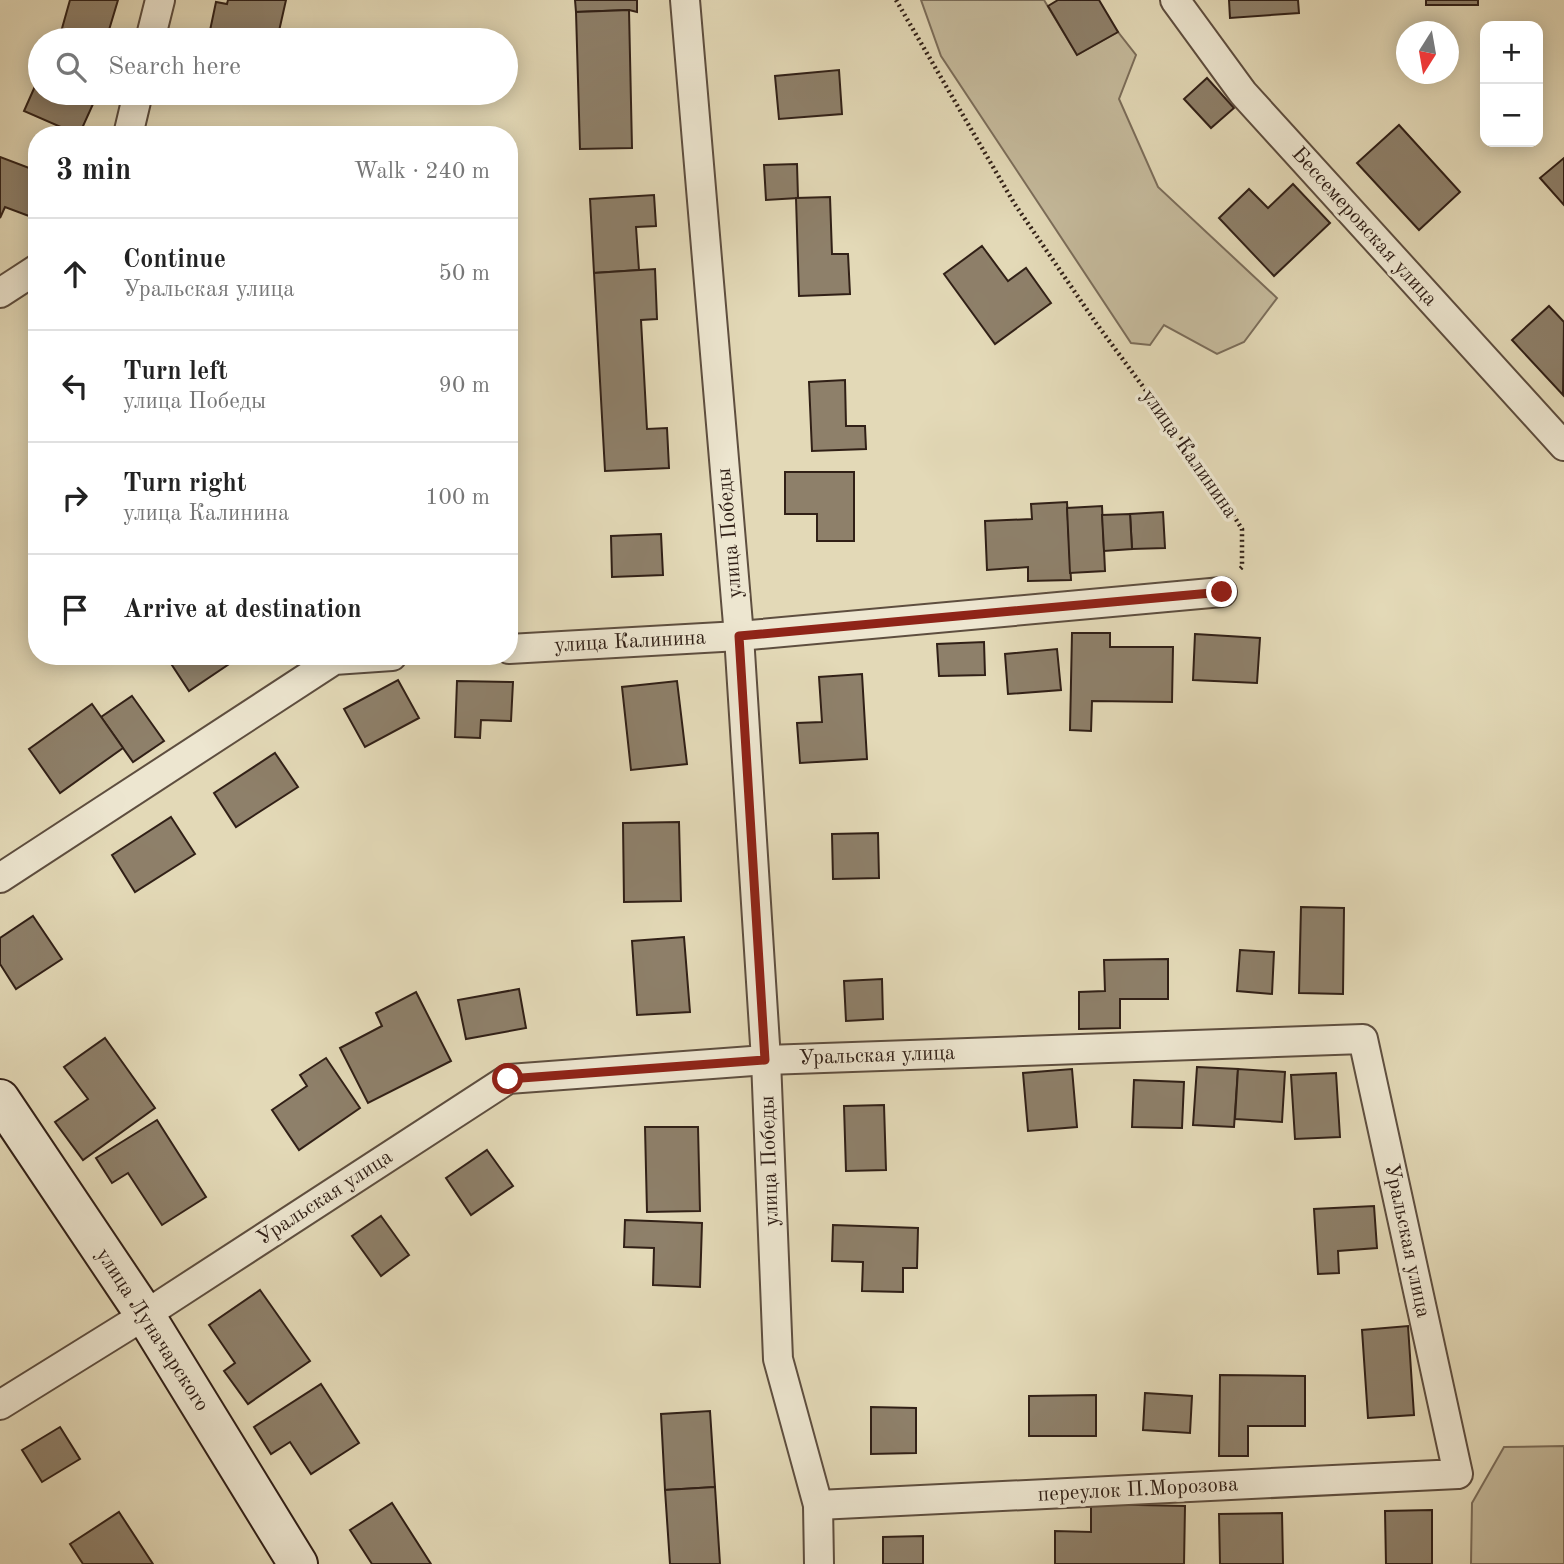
<!DOCTYPE html>
<meta charset="utf-8">
<style>
:root{--surface:#fff;--page:#f2f2f2;--text:#222;--muted:#767676;--line:#e0e0e0}
body{margin:0;font-family:"Old Standard TT",serif;background:var(--page);color:var(--text)}
.controls{position:absolute;right:21px;top:21px;display:grid;overflow:hidden;border-radius:14px;box-shadow:0 4px 18px #0003}
.controls button{width:63px;height:63px;display:grid;place-items:center;padding:0;border:0;border-bottom:2px solid var(--line);background:var(--surface);color:var(--text);font:35px sans-serif}
.compass{position:absolute;left:1396px;top:21px;width:63px;height:63px;border-radius:50%;background:var(--surface);box-shadow:0 4px 18px #0003;rotate:191deg}
.stop{position:absolute;width:21px;height:21px;margin:-16px;border:5px solid #8f2418;border-radius:50%;background:#fff}
.stop.end{background:#8f2418;border-color:#fff;box-shadow:0 2px 7px #0008}
.list{margin:0;padding:0;list-style:none}
h2{display:flex;justify-content:space-between;align-items:center;height:91px;margin:0;padding:0 28px;font-size:30px}
h2 small{font-size:23px;font-weight:400;color:var(--muted)}
.list li{display:grid;grid-template-columns:46px 1fr auto;gap:21px;align-items:center;box-sizing:border-box;height:112px;padding:0 28px;border-top:2px solid var(--line)}
.list b{display:block;font-size:26px;white-space:nowrap}
.list p{margin:0;font-size:23px;white-space:nowrap;color:var(--muted)}
.list em{font-size:23px;font-style:normal;color:var(--muted)}
.icon{flex:none;width:38px;height:38px;fill:none;stroke:currentColor;stroke-width:2;stroke-linecap:round;stroke-linejoin:round}
.map{position:relative;flex:none;width:1564px;height:1564px;overflow:hidden}
.search{position:absolute;background:var(--surface);box-shadow:0 4px 18px #0003;left:28px;top:28px;width:490px;height:77px;display:flex;align-items:center;gap:18px;box-sizing:border-box;padding:0 24px;border-radius:38px;color:var(--muted);font-size:26px}
.panel{position:absolute;background:var(--surface);box-shadow:0 4px 18px #0003;left:28px;top:126px;width:490px;height:539px;border-radius:28px}
.map>svg:first-child{display:block}
.green{fill:#c5ba9c;stroke:#7b6d5a;stroke-width:2}
.building{fill:#8e806a;stroke:#312017;stroke-width:2}
.lines{fill:none;stroke-linecap:round;stroke-linejoin:round}
.street-casing{stroke:#5e4e3f;stroke-width:32}
.secondary-casing{stroke:#312017;stroke-width:42}
.path{stroke:#312017;stroke-width:4.5;stroke-dasharray:2 3.5;stroke-linecap:butt}
.street{stroke:#ede6d0;stroke-width:28}
.secondary{stroke:#ede6d0;stroke-width:38}
.route{stroke:#8f2418;stroke-width:9}
.labels{text-anchor:middle;dominant-baseline:central;stroke-width:7;stroke-linejoin:round;paint-order:stroke}
.street-label{font-size:21px;fill:#312017;stroke:#ede6d0}
</style>
<div class="map">
<svg width="1564" height="1564" viewBox="0 0 1564 1564">
<rect width="100%" height="100%" fill="#e3d9b7"/>
<filter id="stains"><feTurbulence type="fractalNoise" baseFrequency=".00286" numOctaves="4"/><feColorMatrix values="0 0 0 0 .2 0 0 0 0 .09 0 0 0 0 .02 0 0 0 .5 -.17"/></filter>
<radialGradient id="worn" r=".72"><stop offset=".6" stop-color="#630" stop-opacity="0"/><stop offset="1" stop-color="#630" stop-opacity=".3"/></radialGradient>
<!-- green -->
<g class="green">
<polygon points="921,0 1044,0 1077,55 1118,32 1136,55 1119,99 1158,187 1277,298 1244,342 1217,354 1164,325 1150,345 1131,343 941,56"/>
<polygon points="1564,1446 1564,1564 1471,1564 1472,1503 1504,1447"/>
</g>
<!-- building -->
<g class="building">
<polygon points="70,0 118,0 106,40 59,39"/>
<polygon points="228,0 286,0 277,40 208,40 216,2 227,4"/>
<polygon points="575,0 637,0 637,12 629,10 576,12"/>
<polygon points="1058,0 1099,0 1118,32 1077,55 1048,6"/>
<polygon points="1229,0 1298,0 1299,13 1230,18"/>
<rect x="1426" y="0" width="52" height="5"/>
<polygon points="629,10 632,148 580,149 576,12"/>
<polygon points="839,70 842,114 779,119 775,76"/>
<polygon points="40,75 40,93 98,93 79,135 24,111"/>
<polygon points="1207,78 1234,108 1211,128 1184,99"/>
<polygon points="1399,125 1460,192 1419,230 1357,163"/>
<polygon points="0,157 37,171 37,219 5,207 0,218"/>
<polygon points="1564,158 1564,205 1540,178"/>
<polygon points="797,164 798,198 766,200 764,165"/>
<polygon points="1293,184 1330,223 1274,276 1219,218 1249,189 1268,208"/>
<polygon points="654,195 656,226 636,227 639,270 594,273 590,199"/>
<polygon points="830,197 832,254 848,254 850,294 799,296 796,198"/>
<polygon points="982,246 1008,281 1026,268 1051,303 995,344 944,274"/>
<polygon points="655,269 657,319 641,320 647,429 667,428 669,468 605,471 594,273"/>
<polygon points="1549,306 1564,322 1563,395 1512,340"/>
<polygon points="845,380 846,426 865,426 866,449 812,451 809,382"/>
<polygon points="785,472 854,472 854,541 817,541 817,514 785,514"/>
<polygon points="1067,502 1071,580 1028,581 1028,567 987,570 985,521 1032,519 1031,504"/>
<polygon points="1102,506 1105,571 1070,573 1067,508"/>
<polygon points="1163,512 1165,548 1132,549 1130,514"/>
<polygon points="1130,514 1132,549 1104,551 1102,515"/>
<polygon points="661,534 663,575 612,577 611,536"/>
<polygon points="1072,633 1110,633 1110,647 1173,647 1172,702 1092,701 1091,731 1070,730"/>
<polygon points="1195,634 1260,638 1257,683 1193,680"/>
<polygon points="984,642 985,675 939,676 937,644"/>
<polygon points="1057,649 1061,690 1008,694 1005,654"/>
<polygon points="166,656 241,656 189,691"/>
<polygon points="862,674 867,759 800,763 797,723 822,722 819,677"/>
<polygon points="398,680 419,718 365,747 344,709"/>
<polygon points="457,681 513,682 511,721 481,720 480,738 455,737"/>
<polygon points="677,681 687,764 631,770 622,687"/>
<polygon points="132,696 164,741 133,762 101,717"/>
<polygon points="92,704 123,748 60,793 29,749"/>
<polygon points="275,753 298,787 236,827 214,793"/>
<polygon points="171,817 195,854 135,892 112,855"/>
<polygon points="679,822 681,901 624,902 623,823"/>
<polygon points="878,833 879,878 833,879 832,834"/>
<polygon points="1301,907 1344,908 1343,994 1299,993"/>
<polygon points="33,916 62,959 16,989 0,964 0,938"/>
<polygon points="684,937 690,1012 637,1015 632,941"/>
<polygon points="1240,950 1274,952 1272,994 1237,991"/>
<polygon points="1168,959 1168,999 1120,999 1120,1028 1079,1029 1079,992 1105,991 1104,960"/>
<polygon points="882,979 883,1019 846,1021 844,981"/>
<polygon points="519,989 526,1028 466,1039 458,1000"/>
<polygon points="416,992 451,1061 368,1103 340,1048 382,1026 376,1013"/>
<polygon points="105,1038 155,1108 83,1160 55,1122 88,1099 64,1067"/>
<polygon points="326,1058 360,1108 299,1150 272,1110 307,1086 300,1075"/>
<polygon points="1197,1067 1238,1069 1234,1127 1193,1125"/>
<polygon points="1072,1069 1077,1127 1028,1131 1023,1073"/>
<polygon points="1238,1069 1285,1072 1282,1122 1235,1119"/>
<polygon points="1336,1073 1340,1137 1295,1139 1291,1075"/>
<polygon points="1134,1080 1184,1082 1182,1128 1132,1127"/>
<polygon points="884,1105 886,1170 846,1171 844,1106"/>
<polygon points="157,1120 206,1197 162,1225 128,1173 112,1183 96,1158"/>
<polygon points="645,1127 698,1127 700,1211 647,1212"/>
<polygon points="487,1150 513,1186 471,1215 446,1178"/>
<polygon points="1374,1206 1377,1248 1338,1251 1339,1273 1318,1274 1314,1209"/>
<polygon points="381,1216 409,1255 381,1276 352,1236"/>
<polygon points="625,1220 702,1223 700,1287 653,1285 654,1248 624,1247"/>
<polygon points="833,1225 918,1228 917,1268 903,1268 903,1292 862,1291 863,1262 832,1261"/>
<polygon points="260,1290 310,1361 248,1404 224,1371 235,1363 209,1325"/>
<polygon points="1408,1326 1414,1415 1368,1418 1362,1330"/>
<polygon points="1220,1375 1305,1376 1305,1426 1248,1426 1248,1456 1219,1456"/>
<polygon points="321,1384 359,1443 311,1474 290,1442 271,1454 254,1427"/>
<polygon points="1145,1393 1192,1396 1190,1433 1143,1430"/>
<polygon points="1096,1395 1096,1436 1029,1436 1029,1396"/>
<polygon points="871,1407 916,1408 916,1453 871,1454"/>
<polygon points="710,1411 715,1487 665,1490 661,1414"/>
<polygon points="60,1427 80,1459 42,1482 22,1450"/>
<polygon points="715,1487 720,1564 670,1564 665,1490"/>
<polygon points="392,1503 431,1564 372,1564 350,1530"/>
<polygon points="1091,1504 1185,1506 1184,1564 1055,1564 1055,1531 1091,1532"/>
<polygon points="1432,1510 1432,1564 1386,1564 1385,1511"/>
<polygon points="119,1512 153,1564 83,1564 70,1544"/>
<polygon points="1282,1513 1283,1564 1220,1564 1219,1514"/>
<polygon points="923,1536 923,1564 883,1564 883,1537"/>
</g>
<g class="lines">
<!-- street casing -->
<g class="street-casing">
<g id="street">
<polyline points="685,0 739,636 766,1060 778,1359 818,1505 819,1564"/>
<polyline points="1175,0 1243,93 1564,446"/>
<polyline points="150,40 160,0"/>
<polyline points="128,135 138,93"/>
<polyline points="0,293 37,269"/>
<polyline points="509,649 739,636 1222,592"/>
<polyline points="0,878 334,660 392,656"/>
<polyline points="0,1405 145,1315 508,1079 766,1060 1363,1039 1458,1474 818,1505"/>
</g>
</g>
<!-- secondary casing -->
<g class="secondary-casing">
<polyline id="secondary" points="0,1099 145,1315 298,1564"/>
</g>
<!-- path -->
<polyline class="path" points="896,0 1014,203 1096,323 1206,472 1242,529 1242,567 1239,570"/>
<!-- street -->
<use href="#street" class="street"/>
<!-- secondary -->
<use href="#secondary" class="secondary"/>
</g>
<g class="lines">
<!-- route -->
<polyline class="route" points="508,1079 765,1060 739,636 1222,592"/>
</g>
<g class="labels">
<!-- street labels -->
<g class="street-label">
<text transform="translate(1364 227) rotate(48)">Бессемеровская улица</text>
<text transform="translate(1189 454) rotate(55)">улица Калинина</text>
<text transform="translate(730 533) rotate(-95)">улица Победы</text>
<text transform="translate(630 642) rotate(-3)">улица Калинина</text>
<text transform="translate(877 1056) rotate(-2)">Уральская улица</text>
<text transform="translate(770 1161) rotate(-92)">улица Победы</text>
<text transform="translate(325 1198) rotate(-33)">Уральская улица</text>
<text transform="translate(1407 1241) rotate(78)">Уральская улица</text>
<text transform="translate(152 1330) rotate(57)">улица Луначарского</text>
<text transform="translate(1138 1490) rotate(-3)">переулок П.Морозова</text>
</g>
</g>
<rect width="100%" height="100%" filter="url(#stains)"/>
<rect width="100%" height="100%" fill="url(#worn)"/>
</svg>
<div class="controls">
<button>+</button>
<button>−</button>
</div>
<svg class="compass" viewBox="-18 -18 36 36"><path d="M0-13l5 13h-10z" fill="#e53935"/><path d="M0 13l5-13h-10z" fill="#767676"/></svg>
<div class="stop" style="left:508px;top:1079px"></div>
<div class="stop end" style="left:1222px;top:592px"></div>
<div class="search"><svg class="icon" aria-label="search" viewBox="0 0 24 24"><circle cx="10" cy="10" r="6"/><path d="M15 15l6 6"/></svg>Search here</div>
<section class="panel">
<h2>3 min<small>Walk · 240 m</small></h2>
<ul class="list">
<li><svg class="icon" aria-label="ahead" viewBox="0 0 24 24"><path d="M12 20V5M6 11l6-6 6 6"/></svg><div><b>Continue</b><p>Уральская улица</p></div><em>50 m</em></li>
<li><svg class="icon" aria-label="left" viewBox="0 0 24 24"><path d="M17 20v-9H6M10 6l-5 5 5 5"/></svg><div><b>Turn left</b><p>улица Победы</p></div><em>90 m</em></li>
<li><svg class="icon" aria-label="right" viewBox="0 0 24 24"><path d="M7 20v-9h11M14 6l5 5-5 5"/></svg><div><b>Turn right</b><p>улица Калинина</p></div><em>100 m</em></li>
<li><svg class="icon" aria-label="arrive" viewBox="0 0 24 24"><path d="M6 21V4h12l-3 4 3 4H6"/></svg><div><b>Arrive at destination</b></div></li>
</ul>
</section>
</div>
